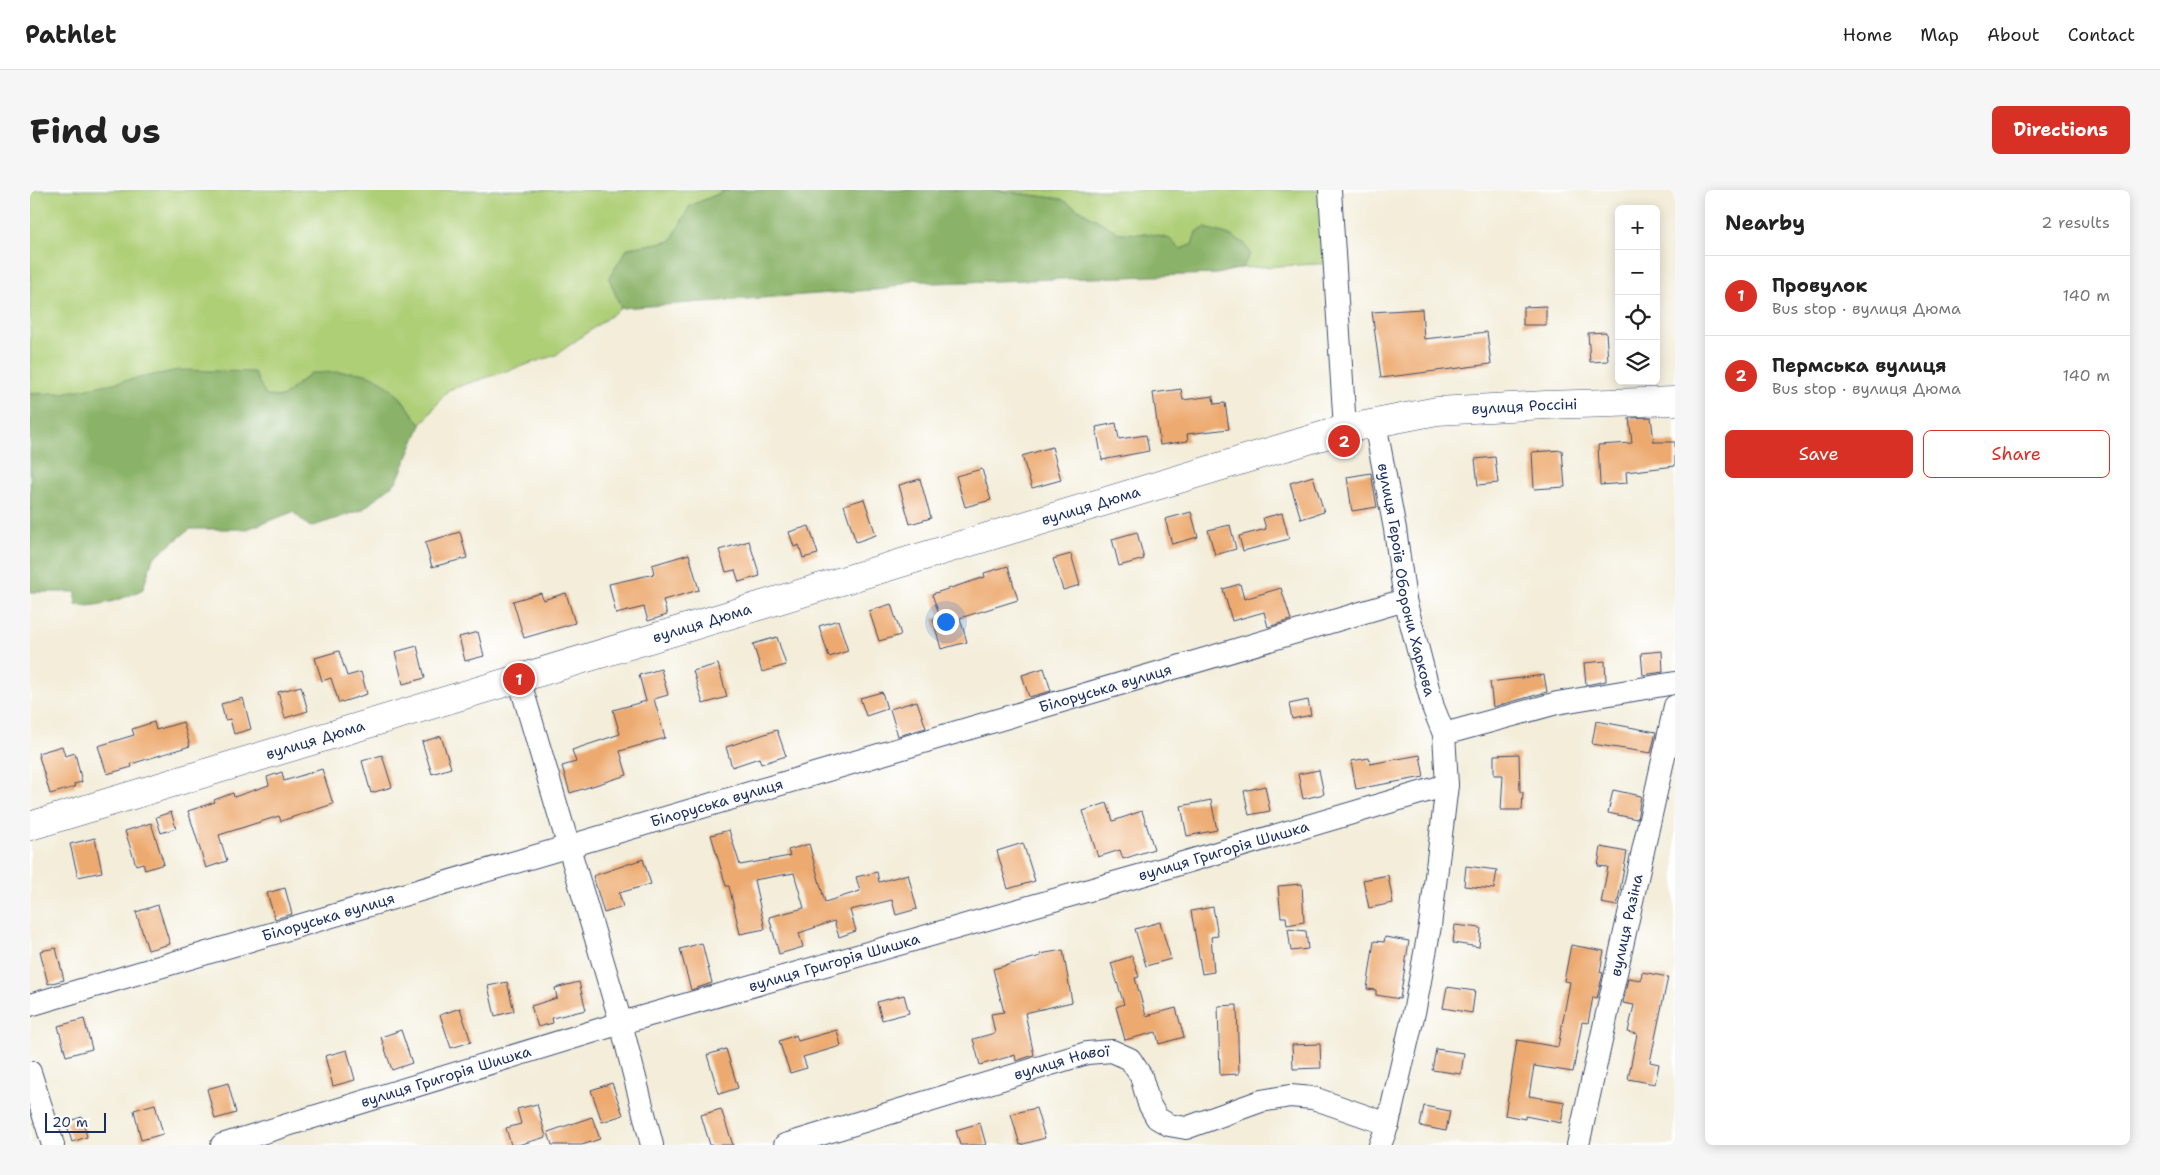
<!DOCTYPE html>
<meta charset="utf-8">
<style>
:root{--surface:#fff;--page:#f6f6f6;--text:#222;--muted:#767676;--line:#e0e0e0;--accent:#d93025}
body{margin:0;font-family:"Shantell Sans",sans-serif;background:var(--page);color:var(--text)}
.controls{position:absolute;right:15px;top:15px;display:grid;overflow:hidden;border-radius:8px;box-shadow:0 2px 12px #0003}
.controls button{width:45px;height:45px;display:grid;place-items:center;padding:0;border:0;border-bottom:1px solid var(--line);background:var(--surface);color:var(--text);font:25px sans-serif}
.scale{position:absolute;left:15px;bottom:12px;width:61px;box-sizing:border-box;padding-left:5px;border:2px solid #1b2f5e;border-top:0;font-size:14px;line-height:18px;white-space:nowrap;color:#1b2f5e;-webkit-text-stroke:4px #fff;paint-order:stroke}
.you{position:absolute;left:915px;top:431px;width:18px;height:18px;margin:-12px;border:4px solid #fff;border-radius:50%;background:#1a73e8;box-shadow:0 0 0 8px #1a73e833}
.badge{display:grid;place-items:center;width:32px;height:32px;border-radius:50%;background:var(--accent);color:#fff;font-size:16px;font-weight:700}
.pin{position:absolute;translate:-50% -50%;border:2px solid #fff;box-shadow:0 1px 5px #0006}
.list{margin:0;padding:0;list-style:none}
h2{display:flex;justify-content:space-between;align-items:center;height:65px;margin:0;padding:0 20px;font-size:21px}
h2 small{font-size:16px;font-weight:400;color:var(--muted)}
.list li{display:grid;grid-template-columns:32px 1fr auto;gap:15px;align-items:center;box-sizing:border-box;height:80px;padding:0 20px;border-top:1px solid var(--line)}
.list b{display:block;font-size:19px;white-space:nowrap}
.list p{margin:0;font-size:16px;white-space:nowrap;color:var(--muted)}
.list em{font-size:16px;font-style:normal;color:var(--muted)}
.actions{display:flex;gap:10px;padding:15px 20px}
.actions a{flex:1;padding:11px 0;border:1px solid var(--accent);border-radius:8px;text-align:center;font-size:18px;color:var(--accent)}
.actions .main{background:var(--accent);color:#fff}
.icon{flex:none;width:28px;height:28px;fill:none;stroke:currentColor;stroke-width:2;stroke-linecap:round;stroke-linejoin:round}
.map{position:relative;flex:none;width:1645px;height:955px;overflow:hidden;border-radius:8px}
header{display:flex;align-items:center;gap:30px;box-sizing:border-box;height:70px;padding:0 25px;background:var(--surface);border-bottom:1px solid var(--line)}
header strong{font-size:24px}
nav{display:flex;gap:28px;margin-inline-start:auto;font-size:18px}
.intro{display:flex;align-items:center;justify-content:space-between;box-sizing:border-box;height:120px;padding:0 30px}
h1{margin:0;font-size:35px}
.button{padding:12px 22px;border-radius:8px;background:var(--accent);color:#fff;font-size:18px;font-weight:700}
main{display:flex;gap:30px;padding:0 30px}
aside{flex:1;background:var(--surface);border-radius:8px;box-shadow:0 2px 12px #0003}
.map>svg:first-child{display:block}
.green{fill:#aecf76;stroke:#647f6a}
.forest{fill:#8ab267;stroke:#527062}
.building{fill:#edaa6f}
.lines{fill:none;stroke-linecap:round;stroke-linejoin:round}
.minor-casing{stroke:#3b4c70;stroke-width:24}
.tertiary-casing{stroke:#3b4c70;stroke-width:29}
.minor{stroke:#fff;stroke-width:22}
.tertiary{stroke:#fff;stroke-width:28}
.labels{text-anchor:middle;dominant-baseline:central;stroke-width:4;stroke-linejoin:round;paint-order:stroke}
.street-label{font-size:15px;fill:#1b2f5e;stroke:#fff}
</style>
<header>
<strong>Pathlet</strong>
<nav><a>Home</a><a>Map</a><a>About</a><a>Contact</a></nav>
</header>
<div class="intro"><h1>Find us</h1><a class="button">Directions</a></div>
<main>
<div class="map">
<svg width="1645" height="955" viewBox="0 0 1645 955">
<rect width="100%" height="100%" fill="#fff"/>
<filter id="ink" filterUnits="userSpaceOnUse"><feTurbulence type="fractalNoise" baseFrequency=".02" numOctaves="2"/><feDisplacementMap in="SourceGraphic" scale="10" xChannelSelector="R" yChannelSelector="G"/><feConvolveMatrix kernelMatrix="1 2 1 2 8 2 1 2 1" color-interpolation-filters="sRGB"/></filter>
<filter id="wash" filterUnits="userSpaceOnUse"><feTurbulence type="fractalNoise" baseFrequency=".0096" numOctaves="4" result="noise"/><feDisplacementMap in="SourceGraphic" scale="20" xChannelSelector="R" yChannelSelector="G"/><feGaussianBlur stdDeviation="1.12" result="paint"/><feColorMatrix in="noise" values="0 0 0 0 0 0 0 0 0 0 0 0 0 0 0 0 0 1.4 0 .05"/><feComposite in="paint" operator="in"/></filter>
<g filter="url(#wash)">
<rect width="100%" height="100%" fill="#f3edd9"/>
<!-- green -->
<g class="green">
<polygon points="0,0 697,0 660,16 641,51 598,58 579,88 591,118 526,165 418,200 391,235 372,209 354,194 281,183 252,207 33,203 0,204"/>
<polygon points="963,0 1300,0 1305,73 1212,78 1220,64 1214,53 1197,44 1175,38 1166,42 1162,55 1150,59 1140,49 1120,44 1089,43 1031,9"/>
</g>
<!-- forest -->
<g class="forest">
<polygon points="697,0 963,0 1031,9 1089,43 1120,44 1140,49 1150,59 1162,55 1166,42 1175,38 1197,44 1214,53 1220,64 1212,78 1187,84 904,93 884,89 857,99 591,118 579,88 598,58 641,51 660,16"/>
<path d="M149,180l75,2 12,24 16,1 29,-24c14,0 42,-3 54,1 25,6 42,32 56,51l-24,56 -35,29 -52,17 -17,-15 -46,17h-57l-37,29 -10,31c-16,9 -49,20 -67,16v-13h-46v-198l33,-1z"/>
</g>
<g id="blocks">
<!-- building -->
<g class="building">
<polygon points="1516,116 1516,135 1493,135 1493,117"/>
<polygon points="1392,119 1394,149 1457,142 1461,174 1351,188 1342,122"/>
<polygon points="1576,142 1578,171 1560,172 1558,143"/>
<polygon points="1151,199 1153,210 1183,206 1184,214 1195,213 1199,239 1157,244 1158,251 1130,255 1123,203"/>
<polygon points="1621,227 1624,252 1645,252 1645,276 1596,282 1597,293 1570,295 1568,255 1602,253 1599,228"/>
<polygon points="1086,233 1089,249 1116,245 1119,261 1072,270 1066,237"/>
<polygon points="1022,257 1031,290 1002,298 992,266"/>
<polygon points="1532,260 1535,297 1504,299 1502,262"/>
<polygon points="1465,267 1468,293 1448,295 1445,269"/>
<polygon points="952,279 961,310 935,317 926,286"/>
<polygon points="1341,283 1347,317 1322,321 1317,287"/>
<polygon points="1283,286 1294,322 1271,329 1260,293"/>
<polygon points="890,289 901,328 880,334 869,295"/>
<polygon points="834,309 846,345 826,352 814,315"/>
<polygon points="1161,322 1168,347 1142,354 1135,329"/>
<polygon points="1252,323 1259,349 1213,361 1209,346 1236,339 1233,328"/>
<polygon points="1200,335 1206,359 1185,365 1178,340"/>
<polygon points="779,336 788,364 773,368 769,355 764,357 759,342"/>
<polygon points="430,342 437,368 402,377 395,352"/>
<polygon points="1107,342 1114,369 1089,376 1082,349"/>
<polygon points="719,351 730,386 709,392 705,380 696,382 689,360"/>
<polygon points="659,364 669,400 633,410 637,425 618,431 614,417 586,424 579,394 624,384 622,375"/>
<polygon points="1041,364 1050,395 1033,400 1023,369"/>
<polygon points="978,376 988,410 930,428 937,452 911,459 903,429 910,427 902,404 955,387 954,383"/>
<polygon points="1210,394 1214,409 1251,398 1261,430 1238,437 1234,422 1202,431 1193,399"/>
<polygon points="511,403 513,410 536,403 545,433 494,448 483,411"/>
<polygon points="861,414 871,445 849,451 839,421"/>
<polygon points="808,430 818,461 799,467 789,436"/>
<polygon points="448,442 454,466 435,471 429,447"/>
<polygon points="747,447 756,475 732,482 723,454"/>
<polygon points="387,456 395,488 373,494 365,462"/>
<polygon points="309,461 317,486 331,482 337,504 309,513 301,488 292,491 285,468"/>
<polygon points="1632,461 1633,482 1613,485 1611,463"/>
<polygon points="1575,471 1576,491 1556,495 1554,473"/>
<polygon points="688,474 697,507 673,514 663,481"/>
<polygon points="1014,478 1021,501 999,507 992,485"/>
<polygon points="631,479 638,505 624,509 635,548 590,561 597,585 540,603 532,576 546,572 542,560 590,544 583,520 616,511 609,485"/>
<polygon points="1514,485 1517,502 1463,517 1460,492"/>
<polygon points="271,496 278,521 255,528 248,502"/>
<polygon points="852,502 857,519 836,526 830,508"/>
<polygon points="213,508 221,539 204,544 200,529 195,530 191,514"/>
<polygon points="1278,510 1281,525 1262,529 1259,514"/>
<polygon points="887,511 896,538 868,546 860,519"/>
<polygon points="1566,531 1626,542 1621,563 1562,554"/>
<polygon points="124,532 126,540 153,532 160,556 101,574 102,577 77,584 68,556 104,545 102,539"/>
<polygon points="747,540 756,566 731,574 729,568 702,577 696,557"/>
<polygon points="411,546 421,578 402,584 392,552"/>
<polygon points="32,556 35,566 45,563 52,592 44,594 45,597 20,604 8,563"/>
<polygon points="1489,564 1490,602 1493,602 1492,620 1471,620 1473,585 1464,585 1464,565"/>
<polygon points="352,565 362,597 341,603 332,571"/>
<polygon points="1390,565 1394,587 1326,599 1321,571 1339,568 1340,574"/>
<polygon points="292,579 303,614 251,631 249,626 189,645 197,671 176,678 158,621 185,612 184,610 203,603 204,607 239,595 237,587 252,582 254,591"/>
<polygon points="1289,580 1294,604 1273,609 1268,584"/>
<polygon points="1235,596 1240,621 1219,625 1214,601"/>
<polygon points="1583,600 1611,606 1607,629 1578,623"/>
<polygon points="1181,610 1187,640 1157,646 1151,616"/>
<polygon points="1077,613 1083,631 1112,621 1124,659 1093,669 1090,660 1068,667 1053,621"/>
<polygon points="141,622 146,638 131,643 126,627"/>
<polygon points="121,633 134,674 115,680 113,673 106,675 95,641"/>
<polygon points="699,640 710,675 760,666 758,660 779,654 795,712 830,701 826,687 847,682 849,692 878,684 887,719 866,725 862,710 820,720 826,741 809,747 804,731 769,743 773,757 749,764 739,727 774,718 764,683 724,690 735,739 710,744 699,696 696,696 681,645"/>
<polygon points="65,648 72,682 48,687 40,654"/>
<polygon points="993,653 1005,691 978,699 967,661"/>
<polygon points="1571,657 1597,662 1587,716 1571,713 1578,677 1568,676"/>
<polygon points="613,669 621,694 589,703 593,717 574,723 563,686"/>
<polygon points="1436,676 1467,680 1464,699 1434,696"/>
<polygon points="1358,685 1363,713 1339,718 1333,690"/>
<polygon points="1272,694 1274,732 1257,735 1256,727 1251,727 1248,696"/>
<polygon points="255,698 262,724 245,729 237,703"/>
<polygon points="128,715 140,754 118,760 106,722"/>
<polygon points="1183,717 1188,746 1181,747 1184,782 1172,784 1161,721"/>
<polygon points="1130,732 1141,769 1116,776 1105,739"/>
<polygon points="1425,735 1451,738 1449,757 1423,753"/>
<polygon points="1258,739 1276,741 1278,759 1261,761"/>
<polygon points="1355,747 1379,751 1370,809 1346,805 1346,800 1337,799 1344,751 1354,752"/>
<polygon points="672,753 682,793 661,800 650,759"/>
<polygon points="1541,755 1574,761 1570,782 1573,783 1567,808 1563,807 1558,833 1552,832 1543,882 1504,876 1499,906 1535,912 1531,933 1495,926 1495,929 1475,925 1487,850 1528,857 1540,792 1534,791"/>
<polygon points="26,758 34,790 18,794 10,761"/>
<polygon points="1033,760 1042,812 995,823 1004,865 986,871 985,865 950,875 943,849 965,843 961,824 974,822 963,779 1011,766 1010,764"/>
<polygon points="1102,766 1109,787 1105,788 1116,826 1146,818 1154,847 1129,854 1126,842 1095,850 1086,817 1094,814 1081,773"/>
<polygon points="1612,782 1638,787 1620,872 1629,874 1625,894 1598,889 1607,844 1598,842 1604,815 1593,813 1598,788 1611,790"/>
<polygon points="477,792 484,821 465,826 458,796"/>
<polygon points="549,792 556,820 522,828 523,833 508,837 501,816 527,808 525,798"/>
<polygon points="1417,797 1445,801 1442,823 1413,818"/>
<polygon points="874,805 879,823 852,830 847,812"/>
<polygon points="1207,815 1209,884 1190,885 1188,816"/>
<polygon points="430,818 441,852 421,858 410,825"/>
<polygon points="54,829 62,859 36,866 28,836"/>
<polygon points="371,840 382,873 362,880 351,847"/>
<polygon points="807,840 811,856 773,867 777,878 760,883 749,851 766,845 768,851"/>
<polygon points="1290,854 1291,878 1263,879 1262,855"/>
<polygon points="696,859 708,898 689,904 677,865"/>
<polygon points="1406,859 1434,863 1431,884 1402,880"/>
<polygon points="317,860 325,890 303,896 295,866"/>
<polygon points="198,893 206,923 185,929 177,899"/>
<polygon points="582,893 593,925 572,932 561,900"/>
<polygon points="125,914 133,944 111,950 104,920"/>
<polygon points="507,914 516,947 488,955 481,955 476,938 491,934 487,919"/>
<polygon points="1394,916 1420,921 1416,941 1390,936"/>
<polygon points="1006,918 1015,948 990,955 981,924"/>
<polygon points="691,919 703,955 680,955 671,925"/>
<polygon points="52,927 57,947 42,952 36,932"/>
<polygon points="562,927 570,949 552,955 522,955 518,942"/>
<polygon points="950,933 956,955 930,955 926,940"/>
</g>
</g>
</g>
<g filter="url(#ink)">
<use href="#blocks" fill-opacity="0" stroke="#3b4c70" stroke-width="1"/>
<g class="lines">
<!-- minor casing -->
<g class="minor-casing">
<g id="minor">
<polyline points="1300,0 1315,239"/>
<path id="s1" d="M1345,233l20,106 10,71 28,107 11,27 3,51 -17,141 -15,82 -27,116 -8,21"/>
<polyline points="489,489 591,833 622,955"/>
<polyline points="1414,544 1527,513 1645,493"/>
<path id="s2" d="M0,815l1375,-405"/>
<polyline points="0,882 23,955"/>
<path id="s3" d="M192,955l399,-122 521,-148 305,-90"/>
<path id="s4" d="M755,955l302,-92 25,-2 18,8 11,17 8,28 8,14 12,7 17,3 75,-27 29,-5 23,2 75,26"/>
<path id="s5" d="M1548,955l97,-439"/>
</g>
</g>
<!-- tertiary casing -->
<g class="tertiary-casing">
<g id="tertiary">
<path id="s6" d="M0,636l1315,-397 92,-18 109,-6 129,-4"/>
</g>
</g>
<!-- minor -->
<use href="#minor" class="minor"/>
<!-- tertiary -->
<use href="#tertiary" class="tertiary"/>
</g>
</g>
<g class="labels">
<!-- street labels -->
<g class="street-label">
<text stroke="none"><textPath href="#s6" startOffset="1555">вулиця Россіні</textPath></text>
<text stroke="none"><textPath href="#s6" startOffset="1108">вулиця Дюма</textPath></text>
<text stroke="none"><textPath href="#s1" startOffset="160">вулиця Героїв Оборони Харкова</textPath></text>
<text stroke="none"><textPath href="#s6" startOffset="702">вулиця Дюма</textPath></text>
<text stroke="none"><textPath href="#s2" startOffset="1121">Білоруська вулиця</textPath></text>
<text stroke="none"><textPath href="#s6" startOffset="298">вулиця Дюма</textPath></text>
<text stroke="none"><textPath href="#s2" startOffset="716">Білоруська вулиця</textPath></text>
<text stroke="none"><textPath href="#s3" startOffset="1044">вулиця Григорія Шишка</textPath></text>
<text stroke="none"><textPath href="#s2" startOffset="311">Білоруська вулиця</textPath></text>
<text stroke="none"><textPath href="#s5" startOffset="225">вулиця Разіна</textPath></text>
<text stroke="none"><textPath href="#s3" startOffset="639">вулиця Григорія Шишка</textPath></text>
<text stroke="none"><textPath href="#s4" startOffset="289">вулиця Навої</textPath></text>
<text stroke="none"><textPath href="#s3" startOffset="234">вулиця Григорія Шишка</textPath></text>
</g>
</g>
</svg>
<div class="controls">
<button>+</button>
<button>−</button>
<button><svg class="icon" aria-label="locate" viewBox="0 0 24 24"><circle cx="12" cy="12" r="6"/><path d="M12 2v4M12 18v4M2 12h4M18 12h4"/></svg></button>
<button><svg class="icon" aria-label="layers" viewBox="0 0 24 24"><path d="M12 4l9 5-9 5-9-5zM3 14l9 5 9-5"/></svg></button>
</div>
<div class="scale">20 m</div>
<div class="you"></div>
<div class="pin badge" style="left:489px;top:489px">1</div>
<div class="pin badge" style="left:1314px;top:251px">2</div>
</div>
<aside>
<h2>Nearby<small>2 results</small></h2>
<ul class="list">
<li><span class="badge">1</span><div><b>Провулок</b><p>Bus stop · вулиця Дюма</p></div><em>140 m</em></li>
<li><span class="badge">2</span><div><b>Пермська вулиця</b><p>Bus stop · вулиця Дюма</p></div><em>140 m</em></li>
</ul>
<div class="actions"><a class="main">Save</a><a>Share</a></div>
</aside>
</main>
